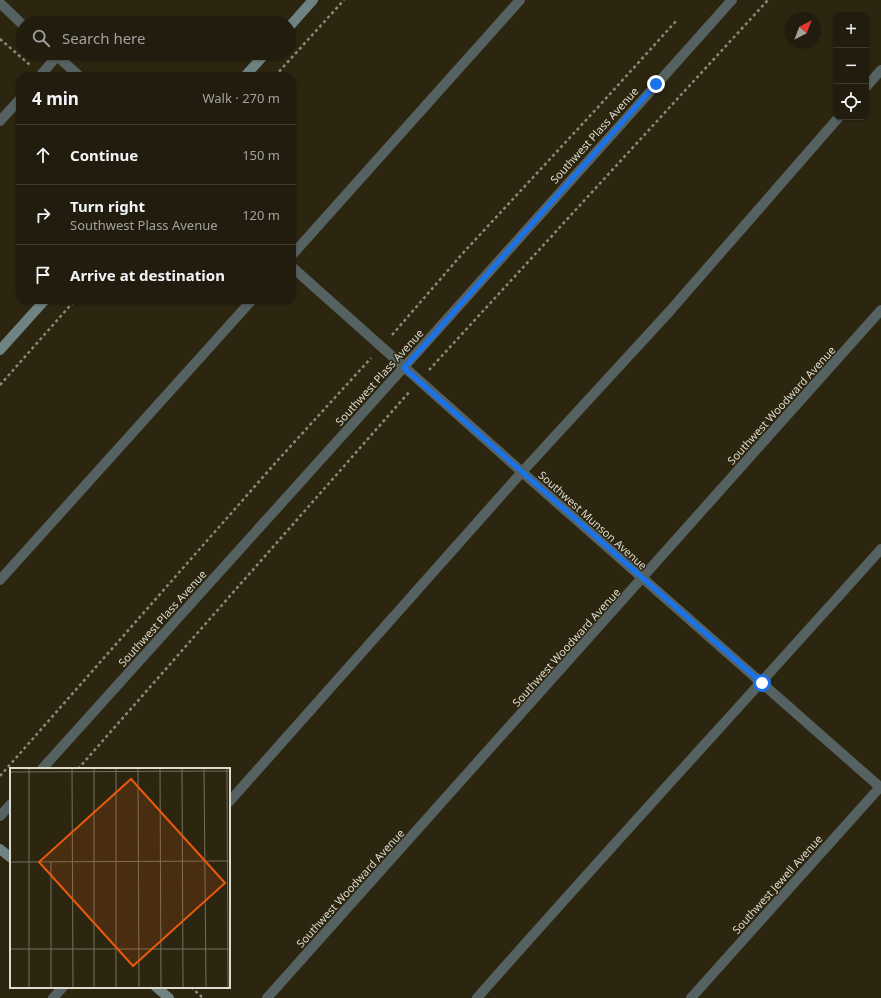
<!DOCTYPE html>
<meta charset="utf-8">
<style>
:root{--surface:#211c0d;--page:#292516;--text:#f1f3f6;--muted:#a2a19d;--line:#3e3a2e}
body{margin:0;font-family:"Noto Sans",sans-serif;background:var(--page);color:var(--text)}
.controls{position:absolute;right:12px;top:12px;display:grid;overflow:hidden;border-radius:8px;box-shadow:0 1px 3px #0004}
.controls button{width:36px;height:36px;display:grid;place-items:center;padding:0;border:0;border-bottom:1px solid var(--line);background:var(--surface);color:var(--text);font:20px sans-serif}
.compass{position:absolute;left:785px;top:12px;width:36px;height:36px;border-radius:50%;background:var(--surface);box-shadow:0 1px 3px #0004;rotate:42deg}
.stop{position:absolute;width:12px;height:12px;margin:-9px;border:3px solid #1a73e8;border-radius:50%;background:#fff}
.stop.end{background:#1a73e8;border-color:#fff;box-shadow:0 1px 4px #0008}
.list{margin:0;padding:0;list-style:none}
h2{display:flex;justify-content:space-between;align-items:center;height:52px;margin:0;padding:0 16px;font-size:17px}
h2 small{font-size:13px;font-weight:400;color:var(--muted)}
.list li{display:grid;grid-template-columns:26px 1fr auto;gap:12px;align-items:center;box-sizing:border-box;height:60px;padding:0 16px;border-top:1px solid var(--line)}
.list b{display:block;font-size:15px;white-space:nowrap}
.list p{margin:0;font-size:13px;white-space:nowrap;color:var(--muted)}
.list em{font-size:13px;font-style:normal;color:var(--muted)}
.icon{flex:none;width:22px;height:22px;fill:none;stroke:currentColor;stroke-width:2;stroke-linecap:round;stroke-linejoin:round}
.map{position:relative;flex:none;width:881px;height:998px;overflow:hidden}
.search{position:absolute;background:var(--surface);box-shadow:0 1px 3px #0004;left:16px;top:16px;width:280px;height:44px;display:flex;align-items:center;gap:10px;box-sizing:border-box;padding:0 14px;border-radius:22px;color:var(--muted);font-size:15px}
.panel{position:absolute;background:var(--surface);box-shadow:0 1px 3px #0004;left:16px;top:72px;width:280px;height:232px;border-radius:12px}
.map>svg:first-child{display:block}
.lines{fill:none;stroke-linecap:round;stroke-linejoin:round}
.path{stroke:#8d8878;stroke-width:2.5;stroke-dasharray:3 3;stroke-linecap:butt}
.lane{stroke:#556261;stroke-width:10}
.street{stroke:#556261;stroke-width:10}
.secondary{stroke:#6f8482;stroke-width:10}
.route{stroke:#1a73e8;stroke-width:5}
.labels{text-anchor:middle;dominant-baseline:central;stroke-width:3;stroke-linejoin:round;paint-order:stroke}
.street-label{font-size:11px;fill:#dfdccf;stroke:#2c2611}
.inset-road{fill:none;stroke:#746f5d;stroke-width:1}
.view{fill:#e8590c;fill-opacity:0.15;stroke:#e8590c;stroke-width:2}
.inset-edge{fill:none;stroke:#dfdccf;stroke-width:2}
</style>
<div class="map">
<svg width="881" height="998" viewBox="0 0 881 998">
<rect width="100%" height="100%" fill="#2c2611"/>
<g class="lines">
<!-- path -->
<g class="path">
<polyline points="0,39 30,65"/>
<polyline points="275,76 344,0"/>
<polyline points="392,335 463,253 600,105 677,20"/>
<polyline points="429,370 768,0"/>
<polyline points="0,385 75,300"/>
<polyline points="78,769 410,391"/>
<polyline points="0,776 278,460 371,358"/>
<polyline points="191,987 203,998"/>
</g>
<!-- lane -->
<g class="lane">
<polyline points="40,76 57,56"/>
<polyline points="866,87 881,70"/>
<polyline points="0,121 20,99"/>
<polyline points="292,255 520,0"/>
<polyline points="0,580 252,300"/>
<polyline points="229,802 522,472 669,312 839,117"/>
<polyline points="53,998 63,987"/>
<path d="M477,998c133,-151 270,-299 404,-449"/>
</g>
<!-- street -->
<g class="street">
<polyline points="0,3 23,25"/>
<polyline points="54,53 79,76"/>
<polyline points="292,267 522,472 881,788"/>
<polyline points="42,769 404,367 732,0"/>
<polyline points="0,816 11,804"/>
<polyline points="267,998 881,310"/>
<polyline points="691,998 881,786"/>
</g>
<!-- secondary -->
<g class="secondary">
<polyline points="289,27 313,0"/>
<polyline points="245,76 266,53"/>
<polyline points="0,350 45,300"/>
<polyline points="0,849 11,858"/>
<polyline points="156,987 169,998"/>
</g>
</g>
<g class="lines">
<!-- route -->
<polyline class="route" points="656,84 404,368 762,683"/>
</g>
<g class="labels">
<!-- street labels -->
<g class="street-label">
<text transform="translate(594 135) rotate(-48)">Southwest Plass Avenue</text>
<text transform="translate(379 377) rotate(-48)">Southwest Plass Avenue</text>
<text transform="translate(781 405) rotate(-48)">Southwest Woodward Avenue</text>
<text transform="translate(593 520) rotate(42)">Southwest Munson Avenue</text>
<text transform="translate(162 618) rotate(-48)">Southwest Plass Avenue</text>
<text transform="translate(566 647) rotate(-48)">Southwest Woodward Avenue</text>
<text transform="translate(777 884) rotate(-48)">Southwest Jewell Avenue</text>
<text transform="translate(350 888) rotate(-48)">Southwest Woodward Avenue</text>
</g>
</g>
<!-- overview -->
<g transform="translate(10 768)">
<rect width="220" height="220" fill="#2c2611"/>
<path class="inset-road" d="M62,0l1,220M172,0l1,220M194,0l2,220M217,0l1,220M84,1v219M106,1v219M128,1l1,219M150,1l1,219M0,4l220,-1M0,94l220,-1M41,94v126M0,181h220M19,220v-220"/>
<path class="view" d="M121,11l94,104 -92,83 -94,-104z"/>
<rect width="220" height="220" class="inset-edge"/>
</g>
</svg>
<div class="controls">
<button>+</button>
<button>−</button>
<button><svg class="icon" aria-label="locate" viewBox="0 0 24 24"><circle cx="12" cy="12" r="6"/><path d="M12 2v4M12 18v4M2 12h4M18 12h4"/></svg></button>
</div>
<svg class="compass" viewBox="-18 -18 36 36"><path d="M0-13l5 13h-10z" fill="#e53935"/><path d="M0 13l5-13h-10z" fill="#a2a19d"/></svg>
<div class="stop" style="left:762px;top:683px"></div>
<div class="stop end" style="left:656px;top:84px"></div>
<div class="search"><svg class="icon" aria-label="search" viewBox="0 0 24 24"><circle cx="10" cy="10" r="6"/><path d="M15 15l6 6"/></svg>Search here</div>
<section class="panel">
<h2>4 min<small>Walk · 270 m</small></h2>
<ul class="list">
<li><svg class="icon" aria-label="ahead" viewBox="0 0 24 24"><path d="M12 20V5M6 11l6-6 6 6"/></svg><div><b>Continue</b></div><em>150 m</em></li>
<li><svg class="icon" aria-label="right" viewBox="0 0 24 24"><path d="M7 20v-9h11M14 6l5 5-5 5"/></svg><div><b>Turn right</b><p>Southwest Plass Avenue</p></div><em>120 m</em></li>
<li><svg class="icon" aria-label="arrive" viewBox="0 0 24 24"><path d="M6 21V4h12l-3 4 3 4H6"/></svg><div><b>Arrive at destination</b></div></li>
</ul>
</section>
</div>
